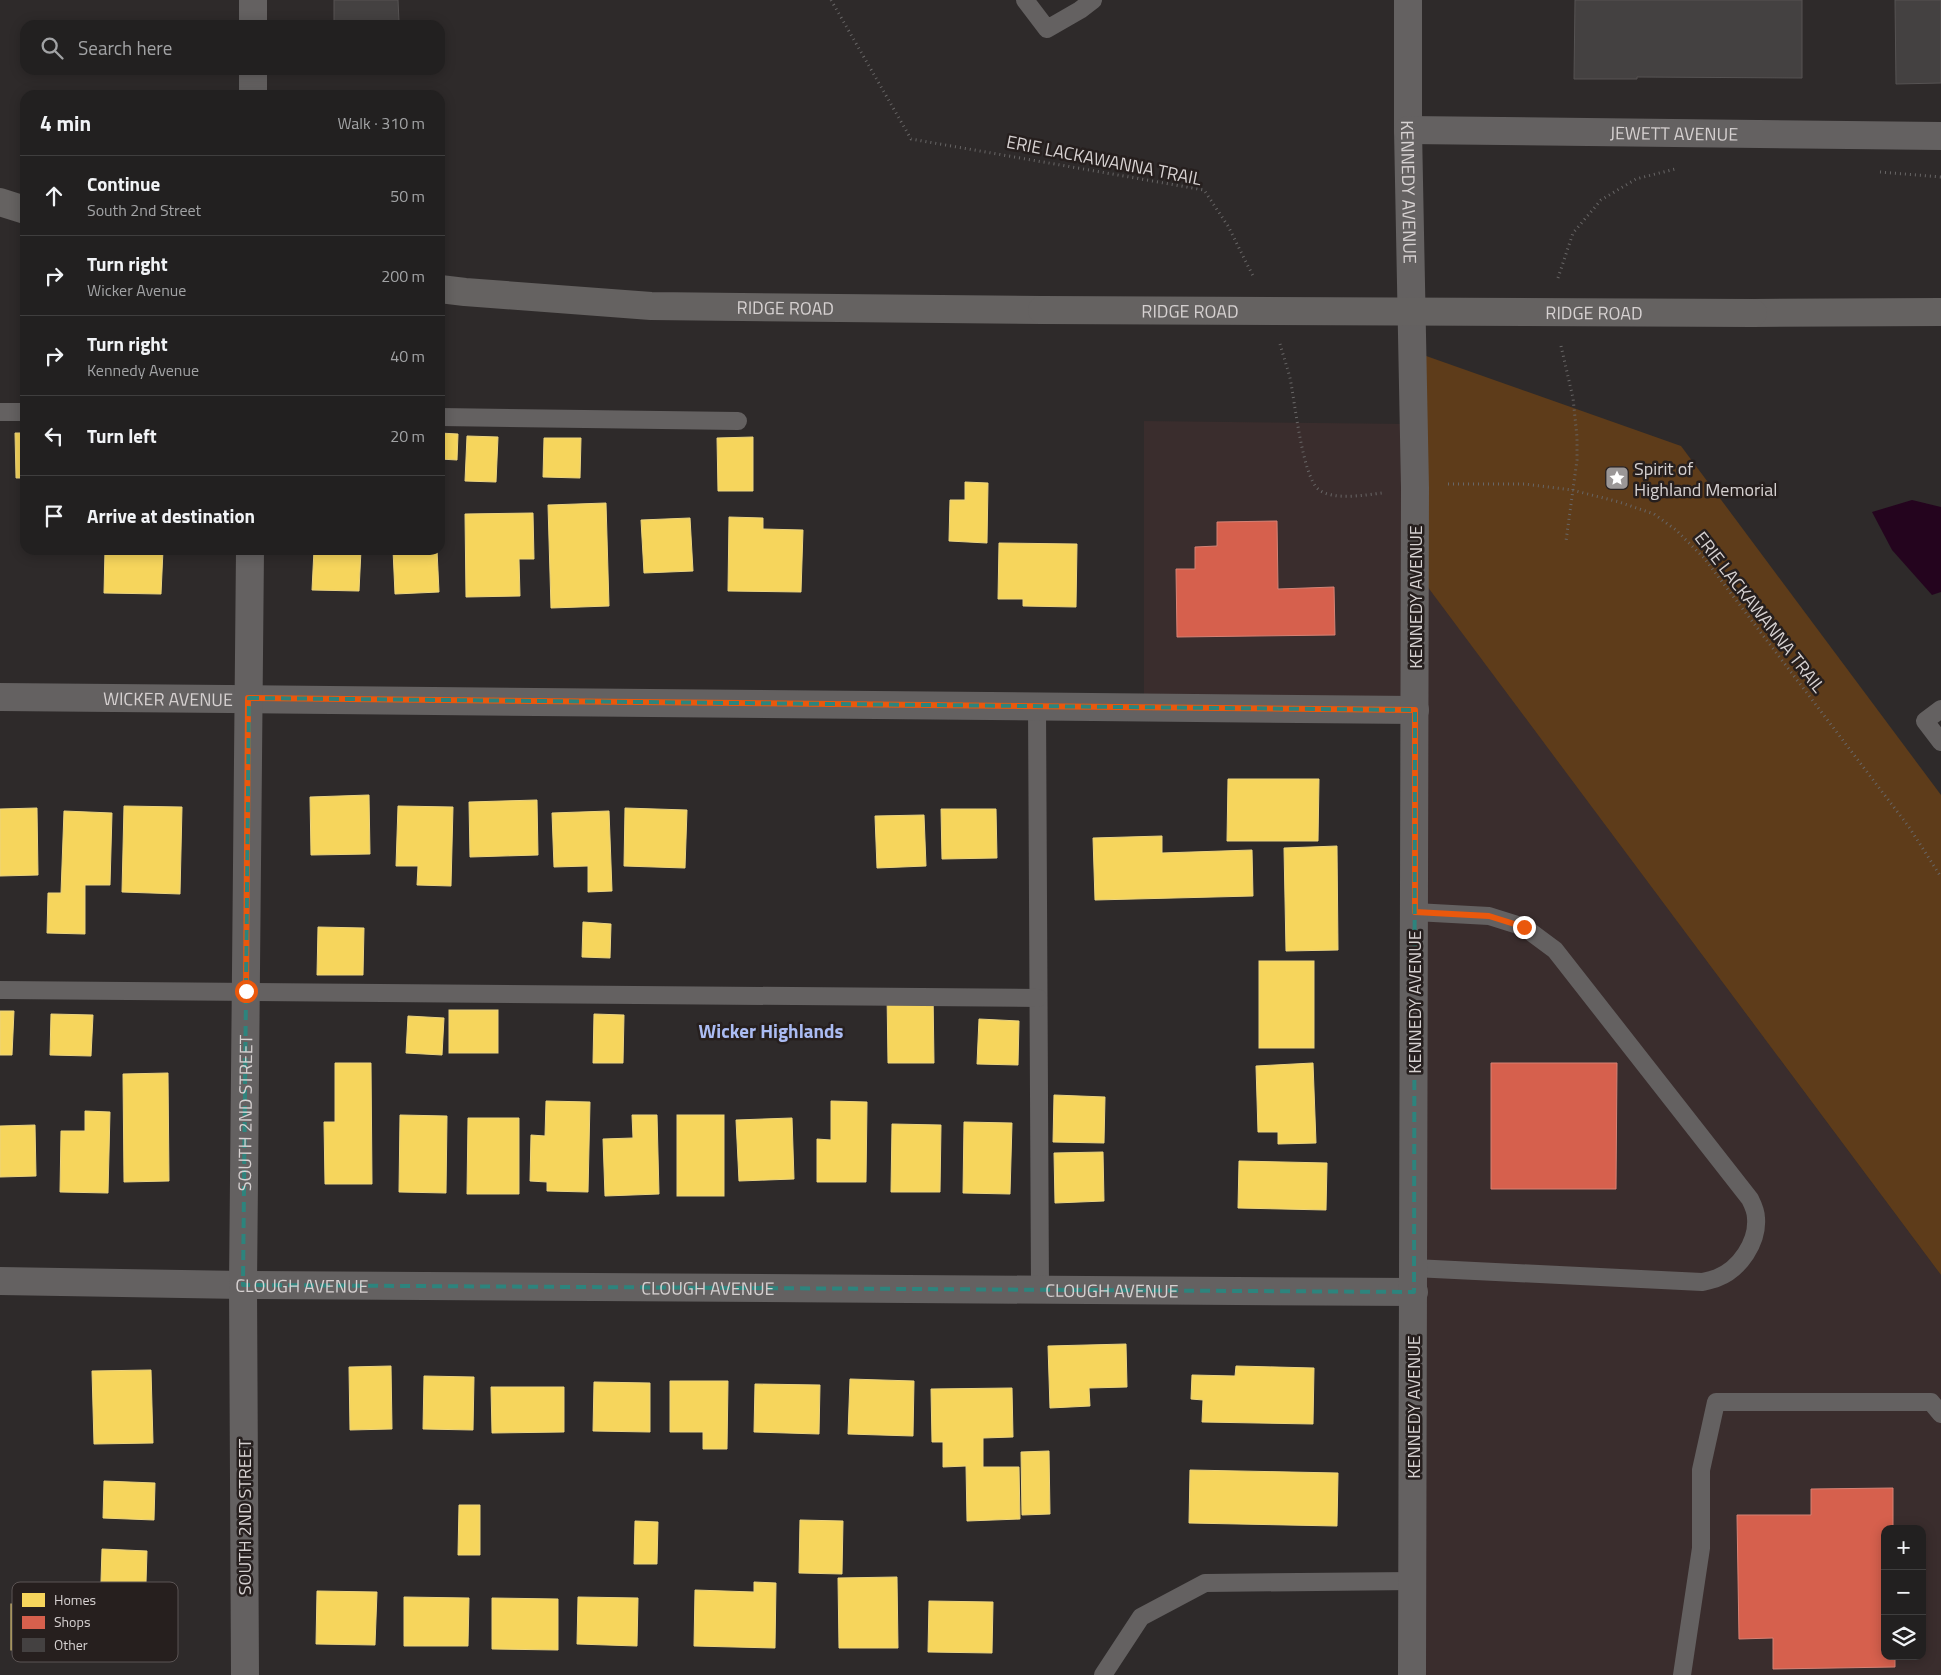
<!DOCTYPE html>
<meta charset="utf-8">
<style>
:root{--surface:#222020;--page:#2e2d2d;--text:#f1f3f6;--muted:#a2a3a5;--line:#3f3e3e}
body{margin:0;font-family:"Titillium Web",sans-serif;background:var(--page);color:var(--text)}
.controls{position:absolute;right:15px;bottom:15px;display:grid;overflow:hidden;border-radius:10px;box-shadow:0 2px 12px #0003}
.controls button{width:45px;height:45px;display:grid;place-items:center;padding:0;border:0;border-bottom:1px solid var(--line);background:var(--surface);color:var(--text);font:25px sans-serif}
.stop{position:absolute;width:15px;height:15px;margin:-11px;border:4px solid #ea580c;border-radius:50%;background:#fff}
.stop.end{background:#ea580c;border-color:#fff;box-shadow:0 1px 5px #0008}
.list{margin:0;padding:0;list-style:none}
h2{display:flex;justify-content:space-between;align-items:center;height:65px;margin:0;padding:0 20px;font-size:21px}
h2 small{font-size:16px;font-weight:400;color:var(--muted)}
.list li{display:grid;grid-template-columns:32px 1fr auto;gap:15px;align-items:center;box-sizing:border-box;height:80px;padding:0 20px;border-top:1px solid var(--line)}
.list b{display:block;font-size:19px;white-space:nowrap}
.list p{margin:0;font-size:16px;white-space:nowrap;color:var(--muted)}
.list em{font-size:16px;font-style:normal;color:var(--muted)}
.icon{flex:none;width:28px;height:28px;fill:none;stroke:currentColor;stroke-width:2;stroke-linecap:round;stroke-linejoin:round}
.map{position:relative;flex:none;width:1941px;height:1675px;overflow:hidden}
.search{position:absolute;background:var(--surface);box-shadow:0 2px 12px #0003;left:20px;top:20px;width:425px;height:55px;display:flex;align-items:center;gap:12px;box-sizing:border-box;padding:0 18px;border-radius:15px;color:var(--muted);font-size:19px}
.panel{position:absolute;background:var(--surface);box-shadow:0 2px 12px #0003;left:20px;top:90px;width:425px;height:465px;border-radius:15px}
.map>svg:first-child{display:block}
.built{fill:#3a2d2d;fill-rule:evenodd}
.green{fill:#5e3c1a}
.water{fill:#24041e}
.homes{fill:#f6d55c;stroke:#ecd47f}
.shops{fill:#d6604d;stroke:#d68275}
.building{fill:#444141;stroke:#565353}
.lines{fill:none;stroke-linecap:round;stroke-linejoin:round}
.path{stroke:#686666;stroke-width:3;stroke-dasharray:1 4;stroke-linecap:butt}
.service{stroke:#646161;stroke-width:18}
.minor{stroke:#646161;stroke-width:28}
.tertiary{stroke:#646161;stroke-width:28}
.primary{stroke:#656261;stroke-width:28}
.primary-bridge{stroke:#656261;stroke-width:28}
.route{stroke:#ea580c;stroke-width:6}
.marked{fill:none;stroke:#2d847d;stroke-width:4;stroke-dasharray:10 6;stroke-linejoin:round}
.labels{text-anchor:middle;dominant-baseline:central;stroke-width:5;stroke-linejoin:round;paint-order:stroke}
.street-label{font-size:18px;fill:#d6d1d1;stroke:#261f1e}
.poi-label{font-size:18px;fill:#d6d1d1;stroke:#261f1e;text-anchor:start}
.neighbourhood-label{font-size:19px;font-weight:bold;fill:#abbcf3;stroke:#261f1e}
.key{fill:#261f1e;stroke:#5b5454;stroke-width:1}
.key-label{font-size:14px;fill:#d6d1d1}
</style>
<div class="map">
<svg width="1941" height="1675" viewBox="0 0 1941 1675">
<rect width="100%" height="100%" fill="#2e2a2a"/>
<!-- built -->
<g class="built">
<polygon points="1144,421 1409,424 1410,705 1144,702"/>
<path d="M1425,583l516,692v400h-521zM1885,1529h37v127h-37z"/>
</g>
<!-- green -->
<polygon class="green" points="1412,351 1681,446 1941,795 1941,1275 1415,570"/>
<!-- water -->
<polygon class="water" points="1912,500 1941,507 1941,592 1932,595 1892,550 1872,512"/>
<!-- homes -->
<g class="homes">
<polygon points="15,433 25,433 25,478 16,478"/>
<polygon points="440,433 458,434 457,460 440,459"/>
<polygon points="467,436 498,437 496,482 465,481"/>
<polygon points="753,437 753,491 718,491 717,438"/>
<polygon points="544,438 581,438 580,478 543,477"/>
<polygon points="965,482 988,483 987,543 949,541 950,500 965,500"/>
<polygon points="606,503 609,606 551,608 548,505"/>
<polygon points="533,513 534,559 519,559 520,596 466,597 465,514"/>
<polygon points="729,517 763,518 763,529 803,530 801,592 728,591"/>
<polygon points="690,518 693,571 644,573 641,520"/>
<polygon points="999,543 1077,544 1076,607 1023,606 1023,599 998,599"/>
<polygon points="105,550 163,550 161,594 104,593"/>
<polygon points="314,550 361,550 359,591 312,590"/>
<polygon points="393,550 437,550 439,592 395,594"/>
<polygon points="1228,779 1319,779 1318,841 1227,841"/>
<polygon points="369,795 370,854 311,855 310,797"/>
<polygon points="537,800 538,855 470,857 469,802"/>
<polygon points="124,806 182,807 180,894 122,892"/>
<polygon points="398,806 453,807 451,886 417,885 418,866 396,866"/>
<polygon points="37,808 38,875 0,876 0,809"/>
<polygon points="625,808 687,810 685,868 624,866"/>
<polygon points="941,809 996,809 997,858 942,859"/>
<polygon points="64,811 112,813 110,885 85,885 85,934 47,933 48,893 61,893"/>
<polygon points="609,811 612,891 588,892 588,866 554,867 552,813"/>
<polygon points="924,815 926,866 877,868 875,816"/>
<polygon points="1162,836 1162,853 1252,850 1253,896 1095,900 1093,838"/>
<polygon points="1337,846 1338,950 1286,951 1284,848"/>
<polygon points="583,922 611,924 610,958 582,957"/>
<polygon points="318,927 364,928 363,975 317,975"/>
<rect x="1259" y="961" width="55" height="87"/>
<polygon points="933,992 934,1063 888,1063 887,993"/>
<rect x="449" y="1010" width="49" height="43"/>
<polygon points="0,1011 14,1011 12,1055 0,1055"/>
<polygon points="51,1014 93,1015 91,1056 50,1055"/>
<polygon points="594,1014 624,1015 623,1063 593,1063"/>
<polygon points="408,1016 444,1018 442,1055 406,1053"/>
<polygon points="979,1019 1019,1021 1018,1065 977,1064"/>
<polygon points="335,1063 371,1063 372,1184 325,1184 324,1122 335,1122"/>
<polygon points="1313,1063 1316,1143 1278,1144 1278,1132 1258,1132 1256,1066"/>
<polygon points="168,1073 169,1181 124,1182 123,1074"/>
<polygon points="1054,1095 1105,1097 1104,1143 1053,1142"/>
<polygon points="546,1101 590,1102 588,1192 547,1191 547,1182 530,1181 531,1135 545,1136"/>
<polygon points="831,1101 867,1102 866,1182 817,1182 817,1139 831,1140"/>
<polygon points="85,1111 110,1112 108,1193 60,1192 61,1131 85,1131"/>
<polygon points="400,1115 447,1116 446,1193 399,1192"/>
<polygon points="632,1115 657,1115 659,1194 605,1196 603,1139 633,1138"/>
<rect x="677" y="1115" width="47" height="81"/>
<polygon points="468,1118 519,1118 519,1194 467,1194"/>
<polygon points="792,1118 794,1179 739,1181 736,1120"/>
<polygon points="964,1122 1012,1123 1010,1194 963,1193"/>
<polygon points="892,1124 941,1125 940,1192 891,1192"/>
<polygon points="35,1125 36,1176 0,1177 0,1126"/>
<polygon points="1103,1152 1104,1201 1055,1203 1054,1153"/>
<polygon points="1239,1161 1327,1163 1326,1210 1238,1208"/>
<polygon points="1126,1344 1127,1387 1089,1388 1090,1406 1050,1408 1048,1346"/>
<polygon points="391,1366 392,1429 350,1430 349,1367"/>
<polygon points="1236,1366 1314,1368 1313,1424 1202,1422 1203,1400 1191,1399 1192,1375 1235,1376"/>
<polygon points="151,1370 153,1443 94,1444 92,1371"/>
<polygon points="424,1376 474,1377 473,1430 423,1429"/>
<polygon points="850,1379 914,1381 913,1436 848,1434"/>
<polygon points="670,1381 728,1381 727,1449 703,1449 703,1432 670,1432"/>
<polygon points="594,1382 650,1383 650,1432 593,1431"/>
<polygon points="755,1384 820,1385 819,1434 754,1432"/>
<polygon points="491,1387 564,1387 564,1432 492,1433"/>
<polygon points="1012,1388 1013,1437 983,1438 983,1467 1019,1467 1020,1519 967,1521 966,1466 943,1467 943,1442 932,1442 931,1389"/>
<polygon points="1049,1451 1050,1514 1022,1515 1021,1452"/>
<polygon points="1190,1470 1338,1473 1337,1526 1189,1523"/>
<polygon points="104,1481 155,1483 154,1520 103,1518"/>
<polygon points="459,1505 480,1505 480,1555 458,1555"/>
<polygon points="800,1520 843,1521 842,1574 799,1573"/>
<polygon points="635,1521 658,1522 657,1564 634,1564"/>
<polygon points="102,1549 147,1551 144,1646 99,1645"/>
<polygon points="897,1577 898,1648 839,1648 838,1578"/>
<polygon points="754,1582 776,1583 775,1648 694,1646 695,1590 754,1592"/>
<polygon points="317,1591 377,1592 375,1645 316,1644"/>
<polygon points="404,1597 469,1598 468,1646 404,1646"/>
<polygon points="578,1597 638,1598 637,1646 577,1644"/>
<polygon points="492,1598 558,1599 558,1650 492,1649"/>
<polygon points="929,1601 993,1602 992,1653 928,1652"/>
<rect x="11" y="1604" width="65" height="46"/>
</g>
<!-- shops -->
<g class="shops">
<polygon points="1277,521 1278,589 1334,587 1335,635 1177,637 1176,569 1195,569 1195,547 1217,546 1217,522"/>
<polygon points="1491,1063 1617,1063 1616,1189 1491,1189"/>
<polygon points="1893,1488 1893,1529 1885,1529 1885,1656 1895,1656 1895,1667 1773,1669 1773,1638 1739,1639 1737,1515 1811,1515 1811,1489"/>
</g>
<!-- building -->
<g class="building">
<polygon points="334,0 398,0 399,22 334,22"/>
<polygon points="1575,0 1802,0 1802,78 1637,77 1637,79 1574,79"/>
<polygon points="1895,0 1941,0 1941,83 1896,84"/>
</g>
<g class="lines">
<!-- path -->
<g class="path">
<polyline points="831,0 911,139 1204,190 1228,226 1254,278"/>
<polyline points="1880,172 1941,177"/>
<polyline points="1558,278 1573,233 1601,200 1636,179 1675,169"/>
<path d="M1280,344c3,11 7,22 10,34 5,24 12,96 28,111 14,12 47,6 64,4"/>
<polyline points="1561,346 1573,398 1577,437 1577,460 1566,541"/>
<polyline points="1448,484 1525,484 1572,490 1619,502 1654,514 1676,530 1704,558 1909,827 1941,877"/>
</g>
<!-- service -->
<g class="service">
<polyline points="1025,0 1047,29 1080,10 1093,0"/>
<polyline points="0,412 25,412"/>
<polyline points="440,417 738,421"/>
<polyline points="1037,706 1040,1290"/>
<polyline points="1941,709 1925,721 1941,742"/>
<polyline points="0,990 1038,998"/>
<path d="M1414,1268l288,14c4,-1 10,-2 15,-4 23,-9 41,-36 39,-60 0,-7 -3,-13 -6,-19l-195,-249 -31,-23 -35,-11 -74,-4"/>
<polyline points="1103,1675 1141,1617 1205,1583 1413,1581"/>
<polyline points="1682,1675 1701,1548 1701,1470 1716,1402 1931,1402 1941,1414"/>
</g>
<!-- minor -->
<g class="minor">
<polyline points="253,25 253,0"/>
<polyline points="253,95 253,70"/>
<path id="s1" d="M0,697l1415,13"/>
<path id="s2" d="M0,1281l243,4 1171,7"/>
<path id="s3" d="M245,1675l-2,-390 7,-735"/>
</g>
<!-- tertiary -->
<g class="tertiary">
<path id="s4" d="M1408,0v130l7,358 -3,1187"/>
<path id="s5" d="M1408,130l533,6"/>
</g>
<!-- primary -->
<g class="primary">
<polyline points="0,202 25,210"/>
<path id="s6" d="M440,289l25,3 186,14 391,4"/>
<polyline points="1753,313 1941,312"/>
</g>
<!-- primary-bridge -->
<path class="primary-bridge" id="s7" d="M1042,310l711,3"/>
</g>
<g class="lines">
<!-- route -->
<polyline class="route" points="246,991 248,698 1415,710 1415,912 1489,916 1524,927"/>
</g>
<!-- marked area -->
<path class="marked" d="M249,698l1166,12 -1,582 -1171,-7z"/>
<!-- icons -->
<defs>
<g id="sight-square" transform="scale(1.25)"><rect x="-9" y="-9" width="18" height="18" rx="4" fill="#9b9797" stroke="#261f1e"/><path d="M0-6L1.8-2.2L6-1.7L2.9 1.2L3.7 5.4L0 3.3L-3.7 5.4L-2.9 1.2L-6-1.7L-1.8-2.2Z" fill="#fff"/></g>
</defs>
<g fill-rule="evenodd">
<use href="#sight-square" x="1617" y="478"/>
</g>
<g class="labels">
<!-- street labels -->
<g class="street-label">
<text stroke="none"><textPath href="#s5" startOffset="266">JEWETT AVENUE</textPath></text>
<text transform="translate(1104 160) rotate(11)">ERIE LACKAWANNA TRAIL</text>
<text stroke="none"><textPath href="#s4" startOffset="192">KENNEDY AVENUE</textPath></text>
<text stroke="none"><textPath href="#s6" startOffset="346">RIDGE ROAD</textPath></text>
<text stroke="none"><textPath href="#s7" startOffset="148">RIDGE ROAD</textPath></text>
<text stroke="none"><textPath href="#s7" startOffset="552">RIDGE ROAD</textPath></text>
<text transform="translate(1415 597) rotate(-90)">KENNEDY AVENUE</text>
<text transform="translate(1760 612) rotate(52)">ERIE LACKAWANNA TRAIL</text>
<text stroke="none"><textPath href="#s1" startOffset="168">WICKER AVENUE</textPath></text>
<text transform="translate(1414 1002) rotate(-90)">KENNEDY AVENUE</text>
<text stroke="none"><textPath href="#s3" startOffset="562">SOUTH 2ND STREET</textPath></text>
<text stroke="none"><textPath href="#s2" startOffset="302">CLOUGH AVENUE</textPath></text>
<text stroke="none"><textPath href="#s2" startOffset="708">CLOUGH AVENUE</textPath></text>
<text stroke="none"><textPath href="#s2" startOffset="1112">CLOUGH AVENUE</textPath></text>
<text transform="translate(1413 1407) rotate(-90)">KENNEDY AVENUE</text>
<text transform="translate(244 1517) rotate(-90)">SOUTH 2ND STREET</text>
</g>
<!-- poi labels -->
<g class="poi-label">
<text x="1634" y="468">Spirit of<tspan x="1634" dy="21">Highland Memorial</tspan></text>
</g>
<!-- neighbourhood labels -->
<g class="neighbourhood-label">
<text x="771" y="1030">Wicker Highlands</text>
</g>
</g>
<!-- legend -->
<rect x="12" y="1582" width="166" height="80" rx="8" class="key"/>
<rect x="22" y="1593" width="23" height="14" fill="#f6d55c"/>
<rect x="22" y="1616" width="23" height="13" fill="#d6604d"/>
<rect x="22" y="1638" width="23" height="14" fill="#444141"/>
<g class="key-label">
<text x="54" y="1605">Homes</text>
<text x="54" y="1627">Shops</text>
<text x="54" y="1650">Other</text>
</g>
</svg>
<div class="controls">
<button>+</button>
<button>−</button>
<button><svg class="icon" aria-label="layers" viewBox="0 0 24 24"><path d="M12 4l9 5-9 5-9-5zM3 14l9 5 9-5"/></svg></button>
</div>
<div class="stop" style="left:246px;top:991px"></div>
<div class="stop end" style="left:1524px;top:927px"></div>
<div class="search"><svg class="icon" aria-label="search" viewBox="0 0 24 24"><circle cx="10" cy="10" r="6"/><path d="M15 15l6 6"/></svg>Search here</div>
<section class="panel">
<h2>4 min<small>Walk · 310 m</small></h2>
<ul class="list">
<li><svg class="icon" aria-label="ahead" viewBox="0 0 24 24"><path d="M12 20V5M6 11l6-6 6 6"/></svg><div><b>Continue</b><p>South 2nd Street</p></div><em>50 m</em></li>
<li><svg class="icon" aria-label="right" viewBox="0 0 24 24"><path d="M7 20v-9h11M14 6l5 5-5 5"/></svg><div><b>Turn right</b><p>Wicker Avenue</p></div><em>200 m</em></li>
<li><svg class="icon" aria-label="right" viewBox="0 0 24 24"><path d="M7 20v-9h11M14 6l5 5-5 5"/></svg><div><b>Turn right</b><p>Kennedy Avenue</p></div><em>40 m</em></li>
<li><svg class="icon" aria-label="left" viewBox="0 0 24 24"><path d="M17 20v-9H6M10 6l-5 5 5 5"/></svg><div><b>Turn left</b></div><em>20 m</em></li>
<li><svg class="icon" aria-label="arrive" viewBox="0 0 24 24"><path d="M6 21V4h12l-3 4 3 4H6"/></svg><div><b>Arrive at destination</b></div></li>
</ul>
</section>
</div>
